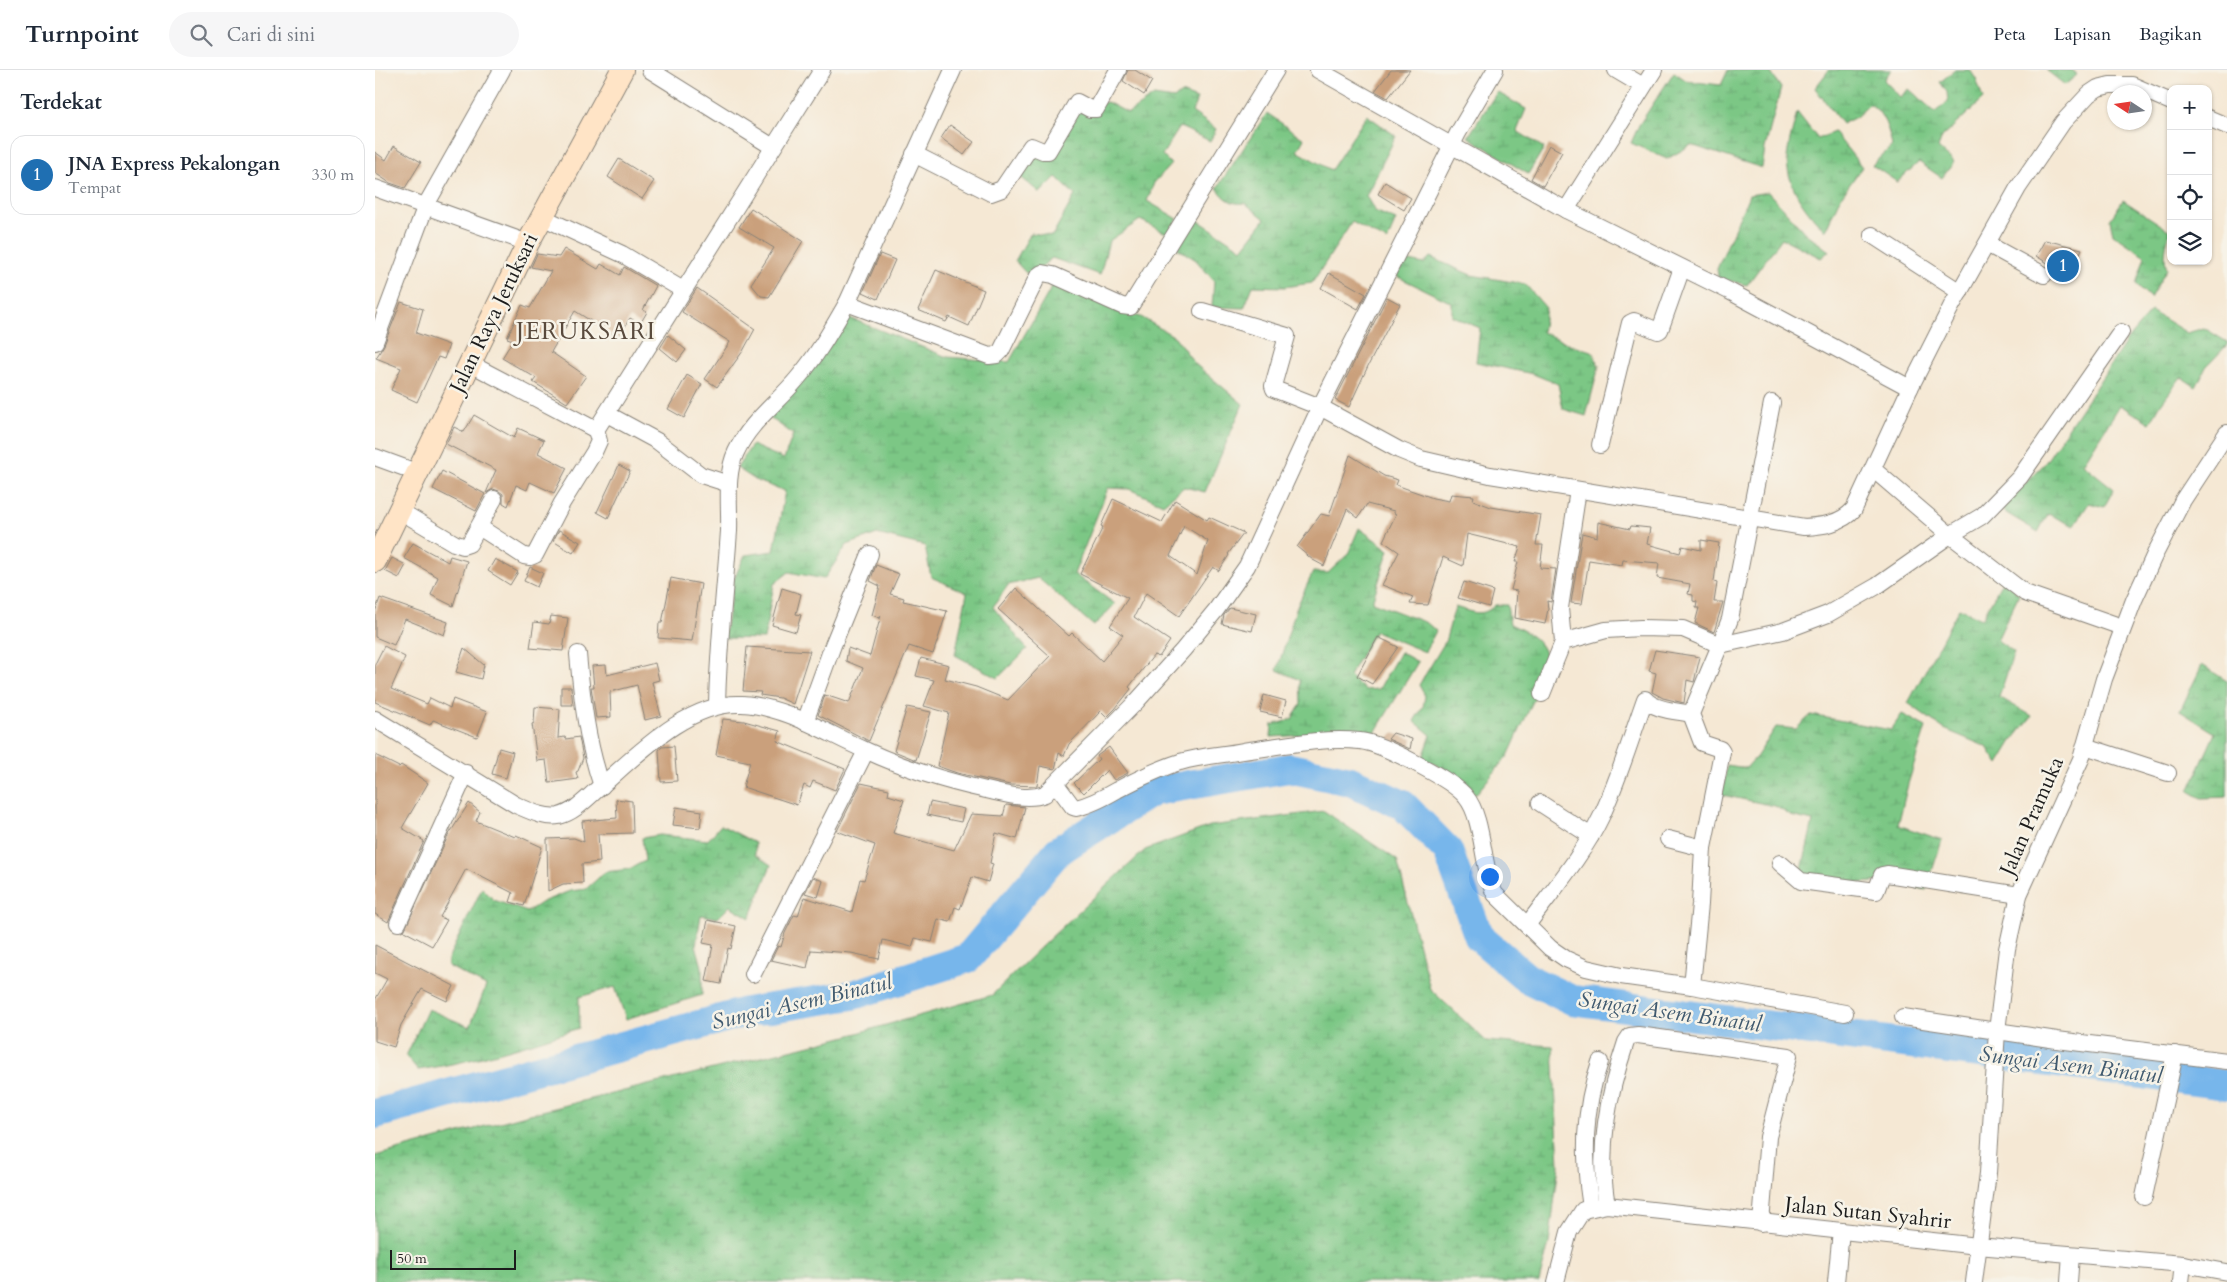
<!DOCTYPE html>
<html lang="id">
<meta charset="utf-8">
<style>
:root{--surface:#fff;--page:#f6f6f7;--text:#1f2937;--muted:#747a83;--line:#e0e1e3;--accent:#1f6fb2}
body{margin:0;font-family:Cardo,serif;background:var(--page);color:var(--text)}
.controls{position:absolute;right:15px;top:15px;display:grid;overflow:hidden;border-radius:10px;box-shadow:0 1px 4px #0004}
.controls button{width:45px;height:45px;display:grid;place-items:center;padding:0;border:0;border-bottom:1px solid var(--line);background:var(--surface);color:var(--text);font:25px sans-serif}
.compass{position:absolute;left:1732px;top:15px;width:45px;height:45px;border-radius:50%;background:var(--surface);box-shadow:0 1px 4px #0004;rotate:282deg}
.scale{position:absolute;left:15px;bottom:12px;width:126px;box-sizing:border-box;padding-left:5px;border:2px solid #1c1c1c;border-top:0;font-size:14px;line-height:18px;white-space:nowrap;color:#1c1c1c;-webkit-text-stroke:4px #f7f3e8;paint-order:stroke}
.you{position:absolute;left:1114px;top:806px;width:18px;height:18px;margin:-12px;border:4px solid #fff;border-radius:50%;background:#1a73e8;box-shadow:0 0 0 8px #1a73e833}
.badge{display:grid;place-items:center;width:32px;height:32px;border-radius:50%;background:var(--accent);color:#fff;font-size:16px;font-weight:700}
.pin{position:absolute;translate:-50% -50%;border:2px solid #fff;box-shadow:0 1px 5px #0006}
.list{margin:0;padding:0;list-style:none}
h2{display:flex;justify-content:space-between;align-items:center;height:65px;margin:0;padding:0 20px;font-size:21px}
h2 small{font-size:16px;font-weight:400;color:var(--muted)}
.list li{display:grid;grid-template-columns:32px 1fr auto;gap:15px;align-items:center;box-sizing:border-box;height:80px;margin:0 10px 10px;padding:0 10px;border:1px solid var(--line);border-radius:15px}
.list b{display:block;font-size:19px;white-space:nowrap}
.list p{margin:0;font-size:16px;white-space:nowrap;color:var(--muted)}
.list em{font-size:16px;font-style:normal;color:var(--muted)}
.icon{flex:none;width:28px;height:28px;fill:none;stroke:currentColor;stroke-width:2;stroke-linecap:round;stroke-linejoin:round}
.map{position:relative;flex:none;width:1852px;height:1212px;overflow:hidden}
header{display:flex;align-items:center;gap:30px;box-sizing:border-box;height:70px;padding:0 25px;background:var(--surface);border-bottom:1px solid var(--line)}
header strong{font-size:24px}
nav{display:flex;gap:28px;margin-inline-start:auto;font-size:18px}
.search{width:350px;height:45px;background:var(--page);display:flex;align-items:center;gap:12px;box-sizing:border-box;padding:0 18px;border-radius:28px;color:var(--muted);font-size:19px}
main{display:flex}
aside{flex:1;background:var(--surface)}
.map>svg:first-child{display:block}
.wetland{fill:url(#wetland-marsh);stroke:#4c7250}
.lines{fill:none;stroke-linecap:round;stroke-linejoin:round}
.river{stroke:#77b6eb;stroke-width:30}
.building{fill:#caa07b;fill-rule:evenodd}
.street-casing{stroke:#888278;stroke-width:18}
.secondary-casing{stroke:#888278;stroke-width:24}
.street{stroke:#fff;stroke-width:16}
.secondary{stroke:#ffe4c6;stroke-width:22}
.labels{text-anchor:middle;dominant-baseline:central;stroke-width:5;stroke-linejoin:round;paint-order:stroke}
.street-label{font-size:21px;fill:#1c1c1c;stroke:#f7f3e8}
.water-label{font-size:22px;font-style:italic;fill:#405a6f;stroke:#f7f3e8}
.quarter-label{font-size:24px;letter-spacing:1px;fill:#594a3d;stroke:#f7f3e8}
</style>
<header>
<strong>Turnpoint</strong>
<div class="search"><svg class="icon" aria-label="search" viewBox="0 0 24 24"><circle cx="10" cy="10" r="6"/><path d="M15 15l6 6"/></svg>Cari di sini</div>
<nav><a>Peta</a><a>Lapisan</a><a>Bagikan</a></nav>
</header>
<main>
<aside>
<h2>Terdekat<small></small></h2>
<ul class="list">
<li><span class="badge">1</span><div><b>JNA Express Pekalongan</b><p>Tempat</p></div><em>330 m</em></li>
</ul>
</aside>
<div class="map">
<svg width="1852" height="1212" viewBox="0 0 1852 1212">
<defs>
<pattern id="wetland-marsh" width="20" height="14" patternUnits="userSpaceOnUse" patternTransform="scale(1.25)"><rect width="20" height="14" fill="#7bc785"/><path d="M1 5h8M5 5V1M11 12h8M15 12V8" fill="none" stroke="#6aaa72"/></pattern>
</defs>
<rect width="100%" height="100%" fill="#f7f3e8"/>
<filter id="ink" filterUnits="userSpaceOnUse"><feTurbulence type="fractalNoise" baseFrequency=".02" numOctaves="2"/><feDisplacementMap in="SourceGraphic" scale="10" xChannelSelector="R" yChannelSelector="G"/><feConvolveMatrix kernelMatrix="1 2 1 2 8 2 1 2 1" color-interpolation-filters="sRGB"/></filter>
<filter id="wash" filterUnits="userSpaceOnUse"><feTurbulence type="fractalNoise" baseFrequency=".0096" numOctaves="4" result="noise"/><feDisplacementMap in="SourceGraphic" scale="20" xChannelSelector="R" yChannelSelector="G"/><feGaussianBlur stdDeviation="1.12" result="paint"/><feColorMatrix in="noise" values="0 0 0 0 0 0 0 0 0 0 0 0 0 0 0 0 0 1.4 0 .05"/><feComposite in="paint" operator="in"/></filter>
<g filter="url(#wash)">
<rect width="100%" height="100%" fill="#f5e8d4"/>
<!-- wetland -->
<g class="wetland">
<polygon points="1353,0 1394,0 1406,18 1390,78 1387,98 1316,75 1292,89 1256,73 1264,55 1299,2 1312,11 1346,15"/>
<path d="M1454,0h62l-7,10 16,17 9,-8 26,23 13,-10 -1,-10 -7,-10 15,-12h15l6,9 7,20 -41,38 -4,11 16,14 -12,16 -23,-16 -22,20 -25,-17 20,-19c-3,-16 -8,-33 -22,-42l-14,13 -14,7 -27,-36z"/>
<polygon points="1671,0 1696,0 1702,5 1690,15"/>
<polygon points="1122,22 1151,39 1142,61 1169,78 1153,104 1093,67"/>
<polygon points="806,23 822,29 817,42 841,59 835,71 805,57 787,85 796,94 779,113 772,131 803,149 793,164 765,150 734,171 725,205 677,188 659,203 651,203 640,191 656,163 677,166 700,125 681,107 665,123 642,104 659,80 673,85 704,40 732,32 753,43 779,26 799,29"/>
<path d="M1422,42l21,27 16,-7 28,35 -22,31 -15,33c-19,-21 -36,-41 -38,-70 0,-15 7,-34 10,-49z"/>
<path d="M892,43l37,26 -7,12 34,19 36,-55 29,21 -30,60 9,15 21,9 -9,21 -35,-19 -40,61 -28,4 -31,-1 -9,22 -32,-1 2,-26 -18,-21 -19,-12 19,-29 46,30 23,-30 -20,-16c-13,2 -20,-4 -28,-15z"/>
<polygon points="1393,122 1430,163 1454,181 1446,188 1407,168 1372,215 1343,208 1342,199 1374,125"/>
<path d="M1748,130l47,31c-4,14 -7,24 -3,38l-17,29 -14,-14 9,-28 -32,-22 -3,-14z"/>
<polygon points="1055,187 1096,205 1150,214 1171,238 1167,262 1198,276 1217,281 1224,296 1211,346 1188,339 1183,314 1158,304 1101,292 1105,258 1077,246 1077,233 1021,206 1030,190 1049,194"/>
<polygon points="679,213 743,241 766,247 800,267 820,294 868,334 830,422 809,417 788,434 754,419 733,418 699,504 740,534 719,556 663,508 633,515 618,537 652,579 623,608 580,585 592,523 556,507 550,476 502,464 472,475 449,509 414,502 399,514 389,569 349,568 359,509 370,485 399,481 410,421 382,411 362,398 377,375 409,389 418,364 394,347 453,278 475,248 572,287 634,292"/>
<polygon points="1776,241 1812,263 1829,258 1852,272 1852,275 1831,297 1821,317 1806,307 1786,334 1775,353 1745,335 1708,394 1739,419 1729,437 1714,433 1699,456 1673,444 1663,462 1628,441 1628,436 1670,393 1754,267"/>
<polygon points="984,458 1014,480 997,532 1052,553 1061,561 1050,582 1000,561 974,606 990,620 1004,619 1025,582 1043,592 996,669 949,664 896,667 897,655 917,649 926,634 925,610 902,600 921,539 938,502 953,503 973,484"/>
<polygon points="1628,510 1644,524 1622,570 1639,582 1624,627 1657,646 1637,671 1623,694 1612,677 1569,659 1533,633 1584,538 1607,549"/>
<path d="M1120,535h12l3,19c22,10 36,18 38,44l-40,88 -33,39 -20,-20 -32,-17 8,-23 -17,-14 9,-14 2,-11 -6,-11 26,-43 10,-35c17,5 27,11 40,-2z"/>
<polygon points="1827,595 1852,611 1852,727 1826,728 1814,721 1840,663 1805,641"/>
<polygon points="1527,644 1551,657 1533,714 1523,755 1567,770 1551,820 1513,811 1423,817 1438,751 1416,746 1400,736 1347,725 1352,695 1371,698 1382,686 1401,657 1421,659 1436,645 1516,660"/>
<polygon points="949,741 1022,790 1055,919 1111,971 1178,976 1184,1095 1174,1173 1164,1212 0,1212 0,1086 151,1045 472,966 617,925 671,872 770,780 835,756"/>
<path d="M346,755l34,18v12l16,10 -21,53 -20,-12 -12,12 -17,-3 -5,30 6,22v28l-76,24 -11,-32 -36,10v31c-53,17 -105,34 -161,42l-12,-14 22,-47 42,18 16,-41 -38,-20v-7l34,-71 12,12 33,12 15,-10 28,-11 16,-2 19,-17 24,-3 16,-8 -3,-23 18,-3 48,5z"/>
</g>
<g class="lines">
<!-- river -->
<polyline class="river" points="0,1044 371,942 478,925 593,888 683,781 778,721 914,698 975,711 1028,735 1073,781 1104,867 1153,909 1197,930 1852,1015"/>
</g>
<g id="blocks">
<!-- building -->
<g class="building">
<polygon points="753,0 760,0 777,11 769,25 748,11"/>
<polygon points="1016,0 1035,0 1013,28 1000,21"/>
<polygon points="575,55 599,72 589,85 566,68"/>
<polygon points="1174,75 1187,82 1168,116 1156,109"/>
<polygon points="19,76 46,92 30,118 15,113 0,103 0,82 11,90"/>
<polygon points="244,89 279,111 267,129 233,107"/>
<polygon points="1010,112 1036,128 1029,140 1003,124"/>
<polygon points="376,138 428,171 394,227 386,226 376,214 399,178 364,157"/>
<polygon points="1670,170 1707,179 1694,206 1661,186"/>
<polygon points="189,179 223,199 226,194 245,205 249,197 281,216 268,240 272,242 265,254 255,248 243,268 200,241 176,282 211,306 192,333 158,312 161,308 127,288 138,270 132,268 147,235 155,238 176,201 156,197 162,184 184,187"/>
<polygon points="505,184 520,190 503,229 488,222"/>
<polygon points="561,200 609,220 594,256 574,247 571,252 543,240"/>
<polygon points="954,203 991,224 983,239 946,218"/>
<polygon points="322,218 380,259 368,281 342,317 330,309 355,272 307,242"/>
<polygon points="1012,227 1025,234 993,296 974,337 960,330"/>
<polygon points="26,232 48,239 41,263 74,275 69,289 63,287 42,332 16,320 26,298 1,288 9,275"/>
<polygon points="293,265 311,280 302,292 285,278"/>
<polygon points="312,305 327,314 309,348 293,339"/>
<polygon points="99,345 139,368 143,358 169,370 163,383 192,398 179,423 155,412 152,420 141,415 133,436 128,433 128,424 124,421 118,419 111,423 121,400 71,374 79,357 89,362"/>
<polygon points="975,385 1009,406 1023,410 1021,415 1058,428 1074,431 1076,424 1099,426 1098,430 1116,437 1166,445 1161,475 1168,475 1165,498 1181,499 1176,532 1172,531 1173,539 1170,554 1140,548 1142,521 1136,520 1143,492 1140,492 1145,477 1092,464 1088,496 1068,487 1053,535 1035,534 1038,527 1007,515 1024,482 1008,471 1021,444 1019,443 1019,441 992,434 983,448 972,439 949,496 938,490 922,477 946,444 954,446"/>
<polygon points="244,395 255,401 233,448 222,442"/>
<polygon points="67,401 110,424 101,441 58,419"/>
<path d="M738,429l49,23 13,-22 32,20 2,-3 35,16 -16,21 1,1 -10,16 -6,-4 -34,49 -33,-23 -12,24 36,24 -11,16 -5,-2 -25,32 2,2 -16,20 -8,8 -6,-6 -32,33 -5,12 -5,-3 -4,16 -15,-3 -3,20 -27,-1 -53,-12 -20,-7 12,-53 -25,-7 10,-26 -18,-4 5,-18 28,7 -4,14 31,8 32,13 42,-44 -52,-47 18,-21 53,48 3,-3 30,28 21,-26 -13,-9 18,-28 -48,-24 23,-47 -2,-1zM809,456l24,15 -11,34 -27,-19z"/>
<polygon points="1223,452 1255,459 1256,456 1275,458 1272,474 1305,483 1307,476 1326,480 1326,470 1344,473 1339,512 1342,513 1339,532 1348,532 1339,562 1320,553 1324,538 1321,538 1322,532 1318,531 1318,525 1313,524 1315,514 1282,508 1284,493 1248,490 1247,495 1214,490 1207,534 1196,533 1207,463 1222,467"/>
<polygon points="184,460 205,472 198,483 178,471"/>
<polygon points="38,473 73,492 75,486 92,491 78,536 56,525 63,507 29,488"/>
<polygon points="17,488 31,495 24,508 10,501"/>
<polygon points="120,489 143,502 135,515 113,501"/>
<polygon points="501,495 524,504 515,524 529,528 528,531 572,541 558,584 534,576 494,671 443,645 450,625 474,633 488,598 471,591 473,578 495,586 506,545 505,548 497,545 505,516 495,511"/>
<polygon points="155,497 168,503 162,517 149,511"/>
<polygon points="296,508 326,514 317,571 283,568 284,553 287,553"/>
<polygon points="1089,512 1118,521 1114,537 1083,528"/>
<polygon points="407,518 426,524 421,544 426,545 421,562 397,555"/>
<polygon points="5,528 73,552 69,565 30,549 19,575 0,567 0,542"/>
<polygon points="855,538 881,544 877,561 847,554 849,545"/>
<polygon points="176,546 193,548 188,581 155,578 159,552 174,554"/>
<polygon points="1003,567 1023,577 997,614 982,606"/>
<polygon points="9,576 30,587 16,619 52,634 55,628 75,638 78,629 112,642 102,667 58,650 55,655 0,632 0,594"/>
<polygon points="372,577 435,581 418,634 405,628 385,625 386,622 368,621"/>
<polygon points="89,578 109,595 106,609 81,602"/>
<polygon points="1280,580 1325,587 1319,612 1312,610 1309,633 1288,628 1277,622 1281,603 1274,601"/>
<polygon points="280,593 284,610 277,612 286,646 270,650 262,615 235,622 236,647 221,648 216,617 219,617 217,596 231,595 232,605"/>
<polygon points="186,617 196,617 198,635 186,635"/>
<polygon points="889,625 911,631 907,647 885,642"/>
<polygon points="160,637 185,639 183,668 190,667 191,669 204,667 208,688 203,701 201,702 203,709 174,713 171,690 162,691 157,654 159,653"/>
<polygon points="532,637 556,642 541,690 519,681"/>
<polygon points="348,649 369,651 405,661 402,671 470,699 460,720 438,711 435,718 429,715 422,735 368,717 375,692 341,685"/>
<polygon points="1018,663 1037,669 1035,679 1013,669"/>
<polygon points="299,676 302,711 286,712 284,680 287,677"/>
<polygon points="734,677 753,703 739,710 732,700 709,723 699,713 724,689 722,686"/>
<polygon points="124,678 138,682 131,708 117,704"/>
<polygon points="0,685 24,697 26,695 53,713 27,758 49,771 13,852 0,844"/>
<polygon points="486,713 514,719 513,725 529,730 518,763 579,780 596,744 628,746 631,735 650,737 642,769 621,763 615,793 618,794 613,812 597,807 585,839 580,837 575,852 563,849 557,872 540,868 537,877 508,870 504,889 476,883 436,880 432,898 396,890 403,876 406,877 410,863 419,845 423,846 429,827 477,842 485,809 489,810 500,775 462,761"/>
<polygon points="241,729 257,731 258,763 223,764 225,792 207,794 208,813 188,814 173,821 172,769 199,768 209,772 207,751 242,748"/>
<polygon points="555,732 589,739 586,752 552,745"/>
<polygon points="94,733 105,742 101,751 140,767 141,765 167,777 149,836 135,832 138,823 91,799 65,847 72,850 57,876 29,861 73,766"/>
<polygon points="301,737 327,741 325,758 298,755"/>
<polygon points="438,807 448,811 443,827 430,823"/>
<polygon points="333,850 361,856 356,879 353,878 346,914 331,911 338,875 328,873"/>
<polygon points="0,875 79,916 72,931 47,919 26,955 19,977 0,971 0,930 12,909 0,903"/>
</g>
</g>
</g>
<g filter="url(#ink)">
<use href="#blocks" fill-opacity="0" stroke="#888278" stroke-width="1"/>
<g class="lines">
<!-- street casing -->
<g class="street-casing">
<g id="street">
<polyline points="275,0 398,77"/>
<polyline points="578,0 472,233 614,286 622,285 626,281 663,206 667,203 678,205 747,236 755,237 901,0"/>
<polyline points="943,0 1191,140 1354,221 1535,318"/>
<polyline points="1241,0 1268,16"/>
<polyline points="1833,48 1852,56"/>
<polyline points="539,84 616,123 627,119 656,76 668,81 673,81 702,32 715,39 721,39 743,0"/>
<polyline points="0,118 153,173"/>
<polyline points="1191,140 1279,0"/>
<polyline points="167,147 247,184 308,220"/>
<polyline points="1497,165 1585,222"/>
<polyline points="1612,174 1669,205"/>
<path d="M827,241l85,25 -14,50 1,3 46,18 79,43 22,9 69,16 314,52c18,-1 37,-3 50,-18l56,-121 41,-81 67,-119 45,-66 26,-28 9,-6 12,-3h22l39,17"/>
<polyline points="0,272 51,135 127,0"/>
<polyline points="94,293 221,360 447,0"/>
<polyline points="232,344 282,371 326,405 354,414"/>
<polyline points="1225,375 1255,253 1259,251 1283,261 1285,260 1307,198"/>
<polyline points="0,387 41,402"/>
<polyline points="1499,400 1575,465 1650,523 1747,557"/>
<polyline points="25,441 79,473 88,476 94,474 119,429"/>
<polyline points="104,457 149,486 155,487 160,485 187,433 219,382 224,371 221,360"/>
<polyline points="1188,572 1185,538 1203,420"/>
<path d="M203,584c4,45 9,89 24,132"/>
<polyline points="1167,624 1188,572 1231,560 1266,558 1308,559 1345,575 1355,549 1397,333"/>
<path d="M342,636c1,-59 8,-117 12,-175 1,-25 -4,-56 7,-79 14,-30 40,-48 61,-73 20,-23 35,-50 50,-76"/>
<path d="M0,649l141,86c12,5 29,14 43,11 16,-4 28,-18 40,-28 38,-33 89,-87 143,-84 43,2 84,29 123,46 39,18 79,31 121,40 19,4 41,11 59,4l92,-93 46,-51 33,-40 31,-44 73,-159 138,-274 37,-63"/>
<polyline points="430,652 458,575 495,484"/>
<polyline points="1710,676 1793,703"/>
<path d="M681,714l17,23 3,1c14,-3 29,-11 41,-18 21,-11 41,-21 63,-28 21,-6 42,-7 63,-11 38,-5 78,-14 117,-10 21,2 93,39 106,56 18,21 16,73 29,97l55,54 16,11 20,9 35,8 71,10 153,27"/>
<polyline points="1165,733 1216,766"/>
<polyline points="1293,769 1328,778"/>
<polyline points="1405,793 1426,811 1501,821 1507,805 1512,804 1644,825"/>
<polyline points="23,853 91,703"/>
<path d="M1153,854c25,-34 55,-69 73,-107 18,-38 30,-79 44,-118 9,11 32,12 46,15"/>
<polyline points="378,904 491,681"/>
<polyline points="1317,916 1325,834 1328,778 1347,682 1345,679 1327,673 1316,644 1345,575 1408,561 1453,544 1502,516 1575,465 1607,446 1645,407 1746,262"/>
<polyline points="1528,947 1682,970 1852,991"/>
<polyline points="1769,1127 1800,984"/>
<path d="M1232,1135c-10,-55 1,-110 19,-163l4,-6 8,-1 151,21 -21,81 -7,86"/>
<path d="M1216,1138c-8,-51 -8,-97 9,-146"/>
<polyline points="1181,1212 1194,1162 1208,1140 1232,1135 1603,1176 1808,1194 1852,1202"/>
<polyline points="1461,1212 1466,1161"/>
<polyline points="1599,1212 1613,1103 1622,961 1632,879 1644,825 1706,689 1729,609 1759,530 1780,484 1808,430 1852,363"/>
<polyline points="1694,1212 1696,1185"/>
<polyline points="1806,1212 1808,1194"/>
</g>
</g>
<!-- secondary casing -->
<g class="secondary-casing">
<polyline id="secondary" points="0,491 153,173 247,0"/>
</g>
<!-- street -->
<use href="#street" class="street"/>
<!-- secondary -->
<use href="#secondary" class="secondary"/>
</g>
</g>
<g class="labels">
<!-- street labels -->
<g class="street-label">
<text transform="translate(119 243) rotate(-64)">Jalan Raya Jeruksari</text>
<text transform="translate(1657 746) rotate(-66)">Jalan Pramuka</text>
<text transform="translate(1493 1143) rotate(6)">Jalan Sutan Syahrir</text>
</g>
<!-- water labels -->
<g class="water-label">
<text transform="translate(427 932) rotate(-13)">Sungai Asem Binatul</text>
<text transform="translate(1295 942) rotate(8)">Sungai Asem Binatul</text>
<text transform="translate(1696 995) rotate(7)">Sungai Asem Binatul</text>
</g>
<!-- quarter labels -->
<g class="quarter-label">
<text x="211" y="261">JERUKSARI</text>
</g>
</g>
</svg>
<div class="controls">
<button>+</button>
<button>−</button>
<button><svg class="icon" aria-label="locate" viewBox="0 0 24 24"><circle cx="12" cy="12" r="6"/><path d="M12 2v4M12 18v4M2 12h4M18 12h4"/></svg></button>
<button><svg class="icon" aria-label="layers" viewBox="0 0 24 24"><path d="M12 4l9 5-9 5-9-5zM3 14l9 5 9-5"/></svg></button>
</div>
<svg class="compass" viewBox="-18 -18 36 36"><path d="M0-13l5 13h-10z" fill="#e53935"/><path d="M0 13l5-13h-10z" fill="#747a83"/></svg>
<div class="scale">50 m</div>
<div class="you"></div>
<div class="pin badge" style="left:1688px;top:196px">1</div>
</div>
</main>
